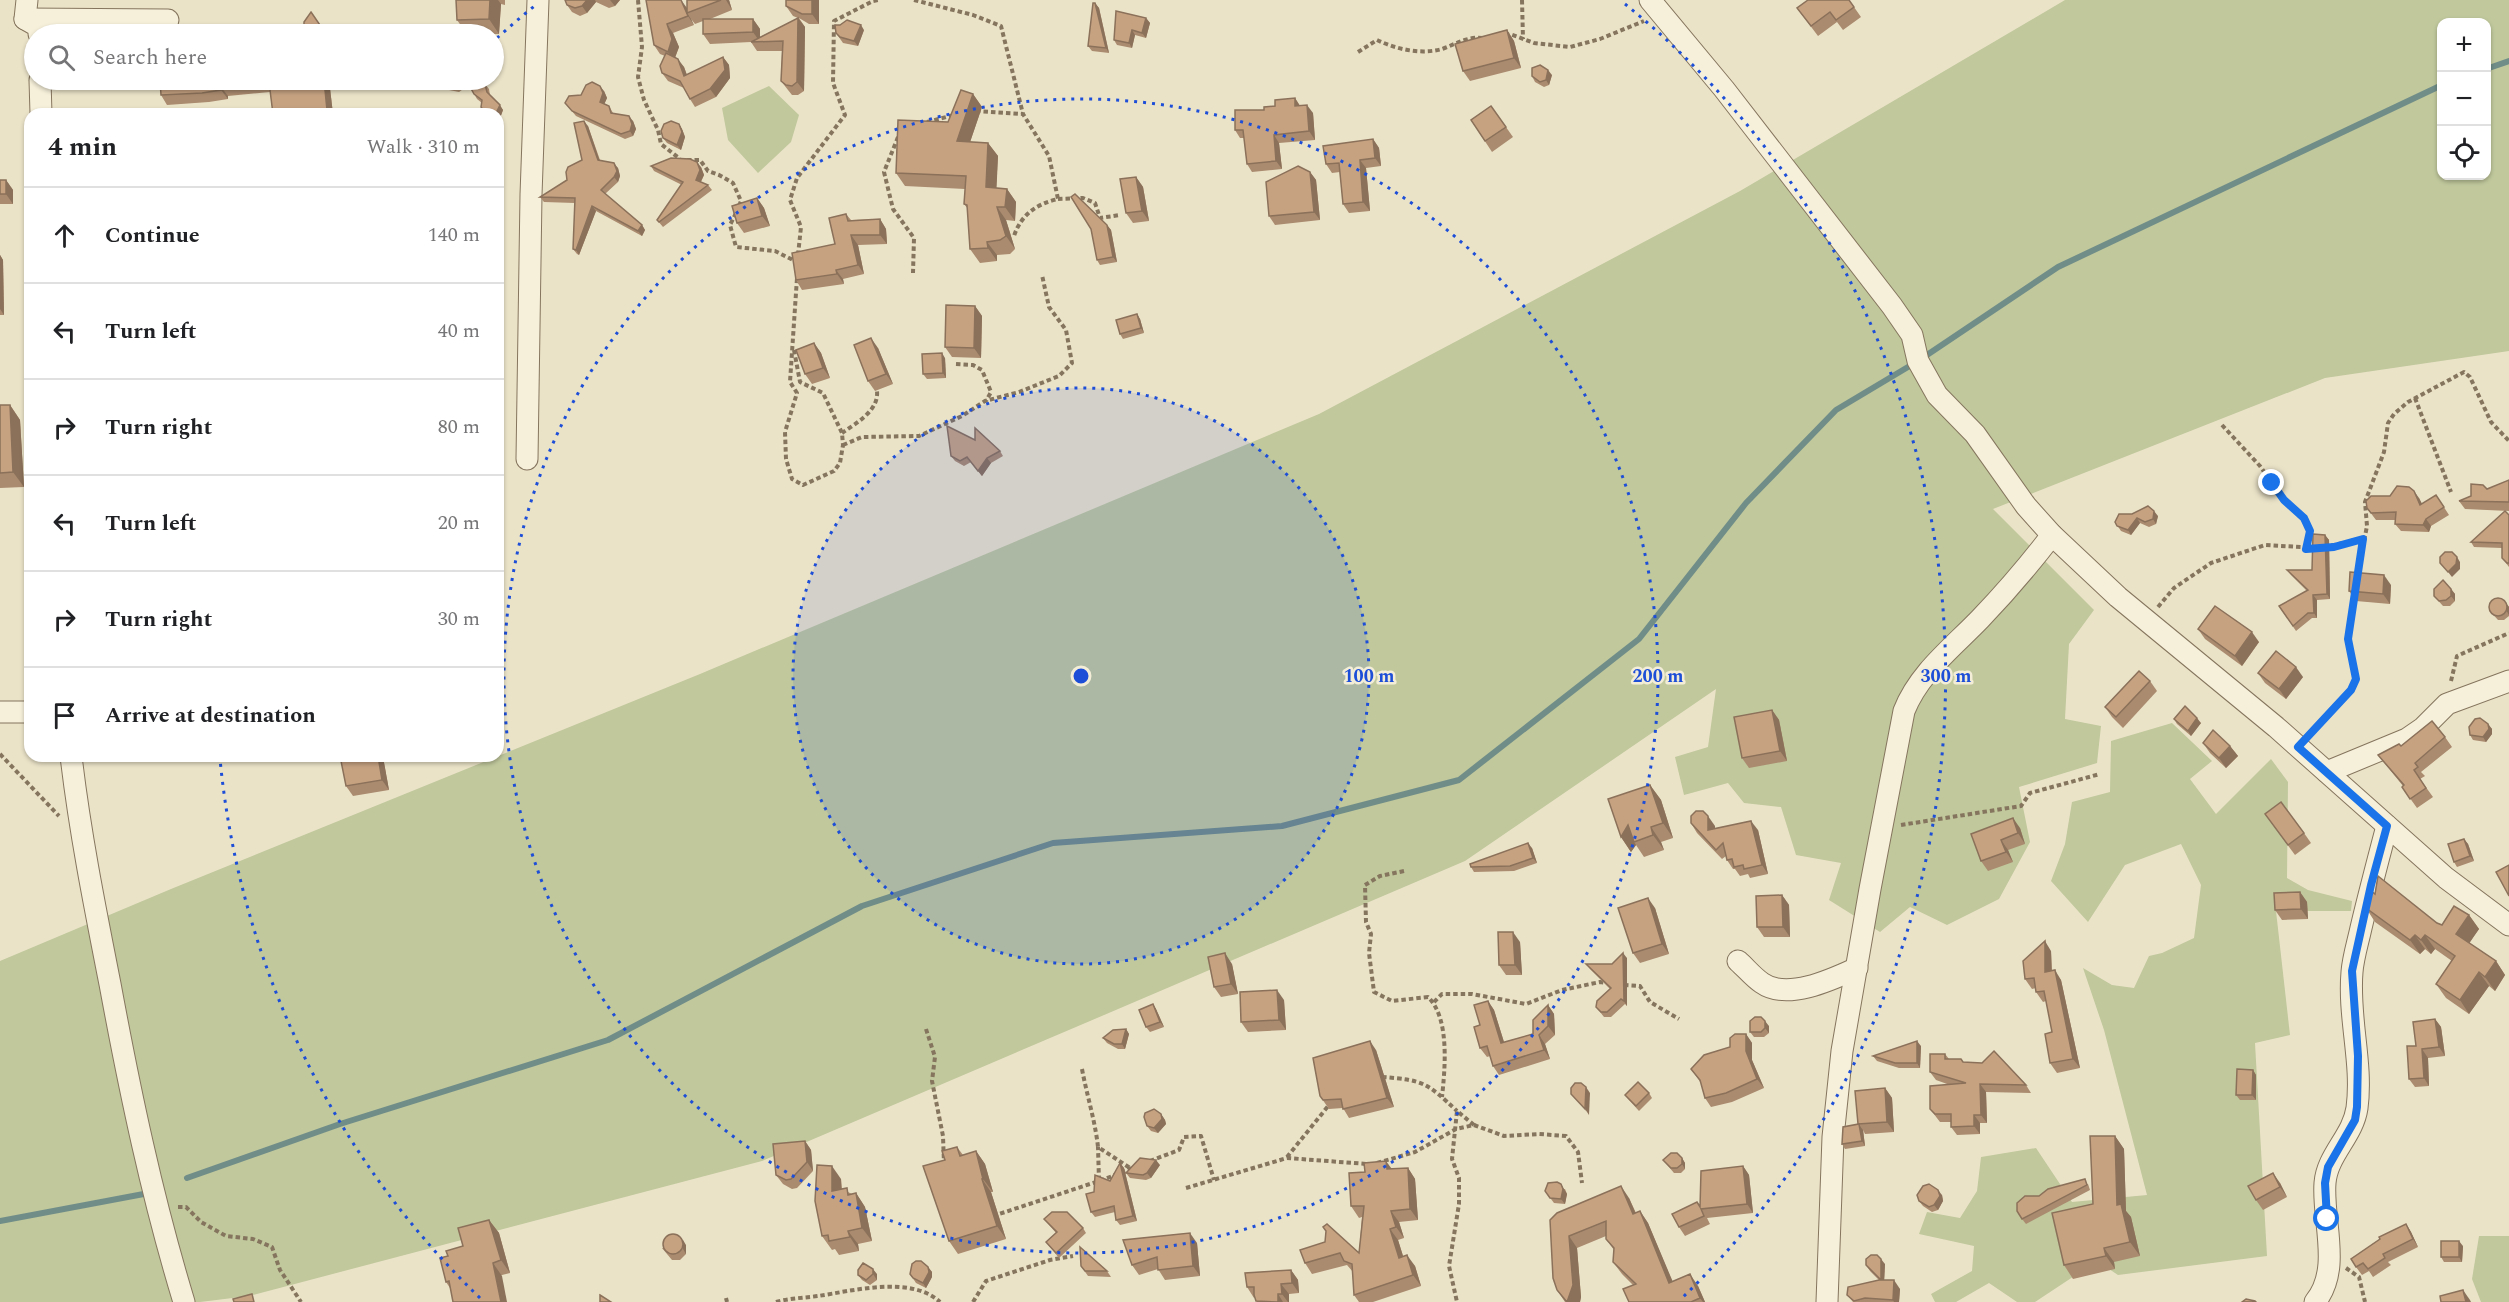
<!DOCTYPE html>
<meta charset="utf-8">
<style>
:root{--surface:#fff;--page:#f2f2f2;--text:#202124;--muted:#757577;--line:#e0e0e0}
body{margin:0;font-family:Spectral,serif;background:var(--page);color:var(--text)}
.controls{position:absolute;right:18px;top:18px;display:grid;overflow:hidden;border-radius:12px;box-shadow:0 2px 4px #0004}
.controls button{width:54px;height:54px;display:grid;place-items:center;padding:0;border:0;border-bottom:2px solid var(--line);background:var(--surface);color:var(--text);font:30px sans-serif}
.stop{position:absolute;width:18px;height:18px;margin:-14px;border:4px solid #1a73e8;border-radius:50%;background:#fff}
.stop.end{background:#1a73e8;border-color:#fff;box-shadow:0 2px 6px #0008}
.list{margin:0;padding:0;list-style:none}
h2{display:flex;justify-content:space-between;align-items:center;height:78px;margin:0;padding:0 24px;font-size:26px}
h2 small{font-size:20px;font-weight:400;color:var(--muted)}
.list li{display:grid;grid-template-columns:39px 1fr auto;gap:18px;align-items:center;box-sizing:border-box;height:96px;padding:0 24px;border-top:2px solid var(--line)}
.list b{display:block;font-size:22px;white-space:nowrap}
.list em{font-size:20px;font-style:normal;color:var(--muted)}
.icon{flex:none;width:33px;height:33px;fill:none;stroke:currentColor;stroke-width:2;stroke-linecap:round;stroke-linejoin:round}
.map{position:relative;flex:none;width:2509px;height:1302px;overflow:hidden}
.search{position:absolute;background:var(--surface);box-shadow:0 2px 4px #0004;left:24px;top:24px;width:480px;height:66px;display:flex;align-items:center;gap:15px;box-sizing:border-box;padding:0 21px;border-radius:33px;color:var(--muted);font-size:22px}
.panel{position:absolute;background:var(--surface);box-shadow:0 2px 4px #0004;left:24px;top:108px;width:480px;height:654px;border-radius:18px}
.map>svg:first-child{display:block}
.green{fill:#c0c89c;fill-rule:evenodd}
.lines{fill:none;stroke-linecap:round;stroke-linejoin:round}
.stream{stroke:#708d88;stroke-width:6}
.minor-casing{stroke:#85755e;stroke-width:23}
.path{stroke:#85755e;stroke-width:4;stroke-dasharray:4.5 3;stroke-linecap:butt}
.minor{stroke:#f6f0da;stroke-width:21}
.wall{fill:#aa8b6f}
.shaded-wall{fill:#8b715a}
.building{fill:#c6a281;stroke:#8b715a;stroke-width:1.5}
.route{stroke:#1a73e8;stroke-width:8}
.ring{fill:none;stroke:#1d4ed8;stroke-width:3;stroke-dasharray:3 6}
.centre{fill:#1d4ed8;stroke:#f3edd7;stroke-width:3}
.ring-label{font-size:18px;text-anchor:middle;font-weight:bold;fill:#1d4ed8;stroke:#f3edd7;stroke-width:5;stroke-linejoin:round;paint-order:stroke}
</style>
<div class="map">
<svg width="2509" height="1302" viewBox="0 0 2509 1302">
<rect width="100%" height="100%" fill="#ebe3c8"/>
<!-- green -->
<g class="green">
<path d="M2065,0h444v351l-184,27 -332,131 101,101 -25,34 -4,75 36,7 -4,37 -78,24 11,55 -31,57 -52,26 -37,-18 -30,25 -51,-32 12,-37 -45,-8 -15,-48 -37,-4 -16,-20 -44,12 -9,-38 33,-10 8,-58 -251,172 -703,300 -513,135 -49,6h-200v-341l171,-72 529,-215 619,-260 421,-223zM2442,22h44v154h-44z"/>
<polygon points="769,86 799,115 791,142 758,173 728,140 722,108"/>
<polygon points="2172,723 2212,761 2190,779 2216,814 2271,759 2288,782 2287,878 2308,890 2352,901 2351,911 2276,911 2290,1035 2255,1043 2267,1256 2118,1275 2097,1261 2035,1302 2017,1302 1989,1283 1956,1302 1935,1302 1931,1294 1972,1271 1974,1246 1919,1234 1927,1212 1960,1218 1977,1191 1981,1157 2036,1148 2072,1202 2147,1195 2104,1030 2083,968 2112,985 2134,988 2149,956 2162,953 2194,938 2201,885 2181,844 2125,865 2088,922 2051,881 2065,844 2072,802 2110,792 2111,741"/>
<polygon points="2479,1236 2509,1236 2509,1302 2481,1302 2472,1279"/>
</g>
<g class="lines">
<!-- stream -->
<g class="stream">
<polyline points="2486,69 2509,61"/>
<polyline points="187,1178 340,1124 608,1040 862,906 1053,843 1282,826 1459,780 1639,639 1746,503 1836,410 1918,361 2058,267 2442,85"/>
<polyline points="0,1221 149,1193"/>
</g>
<!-- minor casing -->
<g class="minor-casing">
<g id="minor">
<polyline points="27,0 25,19 39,27 39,34"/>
<polyline points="1650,0 1724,89 1892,306 1912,335 1918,361 1937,395 1975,434 2026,506 2052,535 2118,597 2276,727 2446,878 2509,925"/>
<polyline points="25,19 168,20"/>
<polyline points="40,80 41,114"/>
<polyline points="527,459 531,195 538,0"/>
<polyline points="0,712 30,712"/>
<path d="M71,756c9,77 24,152 39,228 20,108 42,213 74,318"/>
<polyline points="2327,772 2407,739 2423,728 2447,704 2509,681"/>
<path d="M1738,961c8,7 15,16 24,22 25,18 71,-4 95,-15"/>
<path d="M1827,1302l6,-165 9,-86 28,-162 34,-178c15,-38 48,-63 76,-92 25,-26 49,-54 72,-84"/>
<path d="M2315,1302c27,-33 7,-81 10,-119 2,-28 28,-47 32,-75 6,-45 -9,-90 -5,-136 1,-14 6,-30 9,-44 8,-34 17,-68 26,-102"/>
</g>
</g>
<!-- path -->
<g class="path">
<polyline points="638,0 642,47 638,77 644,100 658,130 661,144 680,159"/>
<path d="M914,0l59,15 28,11 22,88 26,42 9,43c-22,5 -37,16 -44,37"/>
<polyline points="1522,0 1523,39"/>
<polyline points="1505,35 1510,34 1534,43 1570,47 1600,39 1644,21"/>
<path d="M1358,52l19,-12c19,9 43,15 65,9 14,-5 26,-13 41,-11"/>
<polyline points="976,111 1023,114"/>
<polyline points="927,122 954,115"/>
<polyline points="898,137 884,172 893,209 914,238 913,273"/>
<polyline points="687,160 700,160 708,171 719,175 733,183 741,201 739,206"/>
<polyline points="1058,199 1083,198 1095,203 1100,218 1120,215"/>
<polyline points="736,213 730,225 736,247 775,251 797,262"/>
<polyline points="798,255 801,227 790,200 797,178 845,115 833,83 834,21 873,1 878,0"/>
<polyline points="794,350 800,382 823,393 842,433 843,445 840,463 834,471 803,485 792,479 786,459 785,432 797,393 790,382 797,278"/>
<polyline points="956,364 973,365 982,370 991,392 986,401"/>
<polyline points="2415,398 2451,492"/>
<polyline points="2222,425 2260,466 2284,500 2304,518 2310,531 2306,549"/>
<path d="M842,433c14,-10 37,-22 35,-42"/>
<polyline points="843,445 862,437 919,436 962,416 985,401 1019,392 1059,376 1072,363 1066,330 1049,307 1042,275"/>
<polyline points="2324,547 2363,539"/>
<polyline points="2357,577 2367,526 2365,502 2384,452 2388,423 2394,414 2408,402 2464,372 2470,377 2491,422 2509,441"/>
<polyline points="2158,607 2174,588 2211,563 2265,545 2317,548"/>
<polyline points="2451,681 2457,656 2509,633"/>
<polyline points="2311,732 2351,690 2356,679 2347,639 2354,593"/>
<polyline points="0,754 59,816"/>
<polyline points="1901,825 2021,806 2030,793 2100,774"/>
<path d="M1404,871l-24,5 -15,9 1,37 5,12 -2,19 5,39 18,9 36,-4c22,21 17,72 14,100"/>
<polyline points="1624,985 1640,986 1650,1002 1679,1019"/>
<polyline points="1434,1002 1442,994 1472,994 1526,1004 1562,990 1600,982 1608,983"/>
<polyline points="926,1029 935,1057 932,1081 943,1136 944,1164"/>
<path d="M1082,1069c5,27 13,51 16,78l32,21"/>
<path d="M1382,1077c42,3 45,6 75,34"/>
<polyline points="1474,1125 1504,1136 1539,1134 1566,1136 1578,1152 1582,1183"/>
<polyline points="1287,1157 1329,1105"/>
<polyline points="1150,1161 1179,1150 1184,1137 1201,1136 1214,1180"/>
<polyline points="1377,1163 1415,1152 1456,1129 1474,1125 1457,1111 1452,1159 1459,1178 1459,1204 1449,1266 1457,1302"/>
<polyline points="1100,1181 1135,1167"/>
<polyline points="1186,1188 1287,1158 1367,1164"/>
<polyline points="178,1207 186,1207 201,1222 226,1236 253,1239 272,1247 280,1270 301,1302"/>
<polyline points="993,1216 1099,1181 1098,1147"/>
<polyline points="2346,1268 2359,1277 2365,1302"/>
<polyline points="726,1298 727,1302"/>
<path d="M776,1302c14,-4 28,-4 42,-6 34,-5 93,-21 122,6"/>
<polyline points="973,1302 986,1281 1050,1260 1073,1256"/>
</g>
<!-- minor -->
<use href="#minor" class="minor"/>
</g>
<!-- wall -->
<g class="wall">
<polygon points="456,0 505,0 505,5 501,4 499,34 467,34 457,20"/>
<polygon points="565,0 620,0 615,6 609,8 596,2 587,13 580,16 572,12 567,5"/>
<polygon points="646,0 687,8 687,0 729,0 732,10 710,19 753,19 760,29 760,37 798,18 793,16 786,6 819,0 819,24 809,24 799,18 805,27 804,91 798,95 792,95 788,90 781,81 782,51 757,51 751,42 710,44 703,34 703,21 695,24 691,19 694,25 673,33 679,47 675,58 684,67 687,75 723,57 729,65 730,78 716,97 695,107 690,99 684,88 668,81 662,73 665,56 660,54 654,45"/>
<polygon points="1849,0 1861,17 1843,30 1837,22 1818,36 1797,8"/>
<polygon points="1095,3 1099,8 1109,53 1092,51 1088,46"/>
<polygon points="1146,18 1150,23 1146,38 1135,35 1132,48 1117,45 1114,40"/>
<polygon points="864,30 858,46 843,43 836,33"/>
<polygon points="1507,30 1514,41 1521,68 1470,81 1463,71"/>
<polygon points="1552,75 1549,85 1544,87 1535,82 1532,76"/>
<polygon points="160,80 329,80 333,114 273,114 270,92 228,96 228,99 209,102 167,105 161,95"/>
<polygon points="467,80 468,81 485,84 489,89 490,95 503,110 500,118 498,119 498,114 486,114 482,103 477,99 469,85 459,92 449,90 445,84"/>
<polygon points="604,91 607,98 604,104 609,106 613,113 633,121 636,129 633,136 625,139 576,116 565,103"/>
<polygon points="973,94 982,107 970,142 988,143 998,156 996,188 1007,189 1016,202 1015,221 1006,220 1015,249 1010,254 997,255 997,261 980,263 970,249 968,209 964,204 965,189 905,186 896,173 948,122"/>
<polygon points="1295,98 1300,106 1313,113 1315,140 1279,143 1282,169 1252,172 1247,164 1244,138 1240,138 1235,130 1264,110"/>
<polygon points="1491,106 1513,137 1492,152 1471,120"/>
<polygon points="679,124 682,129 685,137 681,150 667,143 663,138"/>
<polygon points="588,126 600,160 618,168 620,176 618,182 605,194 642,225 645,230 642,236 596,211 579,255 577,254 573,249 575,203 544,202 540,197 567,180 582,160"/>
<polygon points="1373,139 1379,148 1381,166 1366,168 1370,211 1349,213 1343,204 1340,172 1332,173 1326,164"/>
<polygon points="651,166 701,167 704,175 701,182 708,185 712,190 663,227 657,220 682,185 654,171"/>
<polygon points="1310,172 1316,180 1320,220 1275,225 1269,216"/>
<polygon points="1136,177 1143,187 1149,221 1133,223 1126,213"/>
<polygon points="0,180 6,180 13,190 13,204 0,204"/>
<polygon points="757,198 764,208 770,226 744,233 737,223"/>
<polygon points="846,214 851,220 880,219 886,229 887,244 858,245 864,274 843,279 844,284 802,290 796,280 835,244"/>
<polygon points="1107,225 1111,230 1117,262 1100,265 1097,260"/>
<polygon points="0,255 3,260 4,315 0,315"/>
<polygon points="975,306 982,316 981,358 952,357 945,347"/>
<polygon points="1137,314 1140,319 1144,333 1123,339 1120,334"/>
<polygon points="814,343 821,353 830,378 812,384 805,374"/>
<polygon points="878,348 893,384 875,391 868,381"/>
<polygon points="945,358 946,378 927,379 923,374"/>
<polygon points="0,405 10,405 20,420 24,487 0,488"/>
<polygon points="975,440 1000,451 1003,456 991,463 982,476 971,462 964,466 955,461 951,456"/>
<polygon points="2509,480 2509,511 2465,509 2459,501"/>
<polygon points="2436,495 2449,515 2431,526 2429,532 2401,531 2395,524 2396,520 2376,520 2367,508 2419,498 2422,504"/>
<polygon points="2509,515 2509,567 2502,558 2502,548 2474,547 2471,542"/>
<polygon points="2158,516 2156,524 2149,527 2140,523 2131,535 2121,531 2115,522"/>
<polygon points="2325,535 2329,540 2330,599 2317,600 2317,618 2312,618 2296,631 2279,606 2307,591 2291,575 2287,570 2312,570"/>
<polygon points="2391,585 2390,604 2356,601 2349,591"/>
<polygon points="2451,589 2455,594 2455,601 2450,606 2443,606 2434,596"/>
<polygon points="2506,603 2509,607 2509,616 2504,620 2498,620 2489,610"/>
<polygon points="2198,629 2259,642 2242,666 2205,639"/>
<polygon points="2258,673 2303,677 2286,699 2265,683"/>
<polygon points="2150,681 2157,691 2123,728 2112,717 2105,707"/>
<polygon points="1772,710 1779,720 1787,761 1749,768 1742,758"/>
<polygon points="2174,719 2201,723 2191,736 2177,724"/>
<polygon points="2488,724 2492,729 2492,734 2486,742 2473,740 2470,735"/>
<polygon points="2445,737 2452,747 2421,772 2425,776 2420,779 2433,797 2417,808 2402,787 2403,786 2378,755 2401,746"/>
<polygon points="2203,743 2230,746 2238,756 2226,768 2210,753"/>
<polygon points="383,757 389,790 353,796 346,786"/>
<polygon points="1650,785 1661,800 1673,838 1661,842 1664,850 1644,857 1636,845 1631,852 1621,837"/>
<polygon points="2265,814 2304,833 2311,843 2295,855"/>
<polygon points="1691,823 1715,826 1715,829 1758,830 1768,874 1750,878 1748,874 1740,876 1735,869 1733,869 1727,860 1726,856 1722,859 1697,833"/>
<polygon points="2020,828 2025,844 2008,850 2013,862 1988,871 1981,861 1971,834"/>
<polygon points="2464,839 2468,844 2474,861 2457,867 2454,862"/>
<polygon points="1532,848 1537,863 1514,871 1474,872 1471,867"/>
<polygon points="2300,892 2307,902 2308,919 2282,920 2275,910"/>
<polygon points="2375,894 2442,925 2469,915 2479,929 2469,943 2496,961 2505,975 2495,991 2489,986 2469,1014 2446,998 2436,984 2452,961 2435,949 2431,954 2425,949 2420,954 2375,922 2366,908"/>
<polygon points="1782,895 1789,905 1790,937 1764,937 1757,927"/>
<polygon points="1655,908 1669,954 1640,963 1633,953"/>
<polygon points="1520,942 1522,975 1506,975 1499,965"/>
<polygon points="2051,951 2052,971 2061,980 2080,1068 2057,1073 2050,1063 2052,1032 2046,1001 2043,1002 2036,992 2036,988 2032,989 2025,979"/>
<polygon points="1627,958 1627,1006 1625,1004 1611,1017 1604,1017 1596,1007 1610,989 1590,969 1586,964 1612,964"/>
<polygon points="1232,964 1238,994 1221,997 1214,987"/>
<polygon points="1284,1000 1286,1030 1248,1032 1241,1022"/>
<polygon points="1488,1001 1494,1010 1504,1042 1533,1034 1548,1005 1554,1014 1555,1035 1545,1044 1550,1059 1499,1075 1493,1066 1490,1056 1487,1057 1480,1048"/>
<polygon points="1153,1004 1156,1009 1164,1027 1150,1032 1146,1027"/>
<polygon points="2435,1019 2441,1027 2445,1056 2428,1058 2429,1086 2415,1087 2409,1079 2416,1046"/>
<polygon points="1769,1026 1769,1033 1764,1037 1754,1037 1750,1032"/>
<polygon points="1126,1029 1129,1034 1125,1049 1118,1049 1107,1043 1103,1038"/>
<polygon points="1746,1034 1752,1043 1752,1060 1764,1088 1732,1102 1711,1107 1705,1098 1701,1083 1691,1069 1730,1047"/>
<polygon points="1921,1046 1920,1068 1899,1068 1877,1061 1873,1056"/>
<polygon points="1376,1050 1394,1107 1349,1118 1343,1108 1329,1109 1320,1096"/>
<polygon points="1945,1054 1949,1059 1963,1062 2026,1085 2031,1093 1986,1092 1987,1123 1980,1123 1980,1134 1957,1135 1951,1127 1951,1122 1940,1122 1930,1109 1950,1085 1936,1080 1930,1072"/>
<polygon points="2253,1070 2256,1075 2256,1100 2240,1100 2236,1095"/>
<polygon points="1885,1088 1892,1098 1894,1132 1865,1134 1863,1130 1865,1146 1845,1149 1842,1144 1858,1124"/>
<polygon points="1649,1093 1652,1098 1639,1111 1629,1100 1625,1095"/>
<polygon points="1161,1114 1165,1120 1166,1124 1158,1133 1151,1131 1147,1126"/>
<polygon points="2115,1136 2124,1149 2126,1211 2131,1217 2140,1256 2114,1262 2115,1269 2073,1279 2064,1265 2093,1204"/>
<polygon points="805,1141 811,1150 813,1171 797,1188 792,1189 783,1184 776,1175"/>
<polygon points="957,1147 963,1155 976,1151 985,1164 993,1192 991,1192 1006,1239 958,1254 949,1241 945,1160"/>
<polygon points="1682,1158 1685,1163 1685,1169 1681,1173 1674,1173 1663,1160"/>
<polygon points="1120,1163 1124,1168 1137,1221 1120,1225 1116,1220 1115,1212 1095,1217 1091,1212 1094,1192 1110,1181"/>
<polygon points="1160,1165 1151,1178 1146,1180 1130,1178 1126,1173"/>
<polygon points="1743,1166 1749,1175 1753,1213 1707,1218 1710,1224 1685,1236 1679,1227 1697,1202 1700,1205"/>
<polygon points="1408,1168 1415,1179 1418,1220 1399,1222 1404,1238 1398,1240 1403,1256 1415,1266 1421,1286 1373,1302 1359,1302 1354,1295 1353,1272 1347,1265 1312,1274 1305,1263 1300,1250 1359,1253 1362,1217 1359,1218 1351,1206 1392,1169"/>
<polygon points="841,1179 842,1189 852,1194 856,1193 865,1207 872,1241 858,1244 859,1251 839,1255 835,1249 832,1250 822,1236"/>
<polygon points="2280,1183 2287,1197 2263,1210 2256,1200"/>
<polygon points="2088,1184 2090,1190 2026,1224 2022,1219 2039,1196"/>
<polygon points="1565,1189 1567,1194 1565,1204 1554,1203 1545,1191"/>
<polygon points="1942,1195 1943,1201 1938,1210 1932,1212 1923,1206 1919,1201"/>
<polygon points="1629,1198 1636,1213 1640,1211 1648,1223 1672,1281 1698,1286 1705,1302 1629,1302 1633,1285 1622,1274 1613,1262 1614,1250 1606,1239 1606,1236 1577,1248 1581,1297 1580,1302 1565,1302 1557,1290 1550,1220"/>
<polygon points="1044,1219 1083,1228 1086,1233 1059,1258 1046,1242 1056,1233"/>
<polygon points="489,1220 499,1233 510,1273 450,1288 446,1282 448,1256 463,1246"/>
<polygon points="2406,1224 2411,1232 2418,1247 2388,1262 2391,1265 2373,1277 2369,1271 2362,1275 2356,1267"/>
<polygon points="1197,1243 1200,1276 1165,1280 1158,1269 1139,1275 1132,1265"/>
<polygon points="686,1245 686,1254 680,1260 672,1260 662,1248"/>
<polygon points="2463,1246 2462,1262 2444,1262 2441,1257"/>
<polygon points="1885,1264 1884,1280 1900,1289 1899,1302 1853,1302 1847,1295 1879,1280 1870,1271 1866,1265"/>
<polygon points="1081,1266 1107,1271 1111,1277 1088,1276"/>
<polygon points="928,1267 932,1272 932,1277 926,1288 916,1283 910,1274"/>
<polygon points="1291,1270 1298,1280 1299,1293 1289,1294 1289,1302 1257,1302 1255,1297 1254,1298 1247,1287"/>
<polygon points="877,1274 877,1280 870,1285 862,1280 858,1275"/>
</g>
<!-- shaded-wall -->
<g class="shaded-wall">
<polygon points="490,0 498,0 501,4 499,34 489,19"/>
<polygon points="587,0 595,0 596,2 587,13 582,6"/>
<polygon points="610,0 620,0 615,6"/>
<polygon points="681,0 687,8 687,13 691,19 694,25 688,16"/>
<polygon points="726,0 729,0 732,10"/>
<polygon points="812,0 819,0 819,24 812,14"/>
<polygon points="1095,3 1099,8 1109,53 1106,48"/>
<polygon points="798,18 805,27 804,91 797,82"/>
<polygon points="1146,18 1150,23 1146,38 1142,33"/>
<polygon points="753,19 760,29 760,42 753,32"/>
<polygon points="667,24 673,33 679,47 674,60 668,52"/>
<polygon points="861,25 864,30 858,46 854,41"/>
<polygon points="1132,30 1135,35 1132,48 1129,43"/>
<polygon points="1507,30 1514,41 1521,68 1514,58"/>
<polygon points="723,57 729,65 730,78 716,97 710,89"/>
<polygon points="678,59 684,67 690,84 684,76"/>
<polygon points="1548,70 1552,75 1549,85 1546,80"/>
<polygon points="324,80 329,80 333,114 329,114 327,110"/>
<polygon points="600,86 604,91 607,98 603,107 600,102"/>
<polygon points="221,87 228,96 228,99 221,90"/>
<polygon points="973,94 982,107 966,154 957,141"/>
<polygon points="1295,98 1300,106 1295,106"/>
<polygon points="500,105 503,110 500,118 498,114 496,113"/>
<polygon points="1307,105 1313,113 1315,140 1309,131"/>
<polygon points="629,116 633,121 636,129 633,136 630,131"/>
<polygon points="584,121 588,126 601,165 598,160"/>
<polygon points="679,124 682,129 685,137 681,150 677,145"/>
<polygon points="1274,135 1279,143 1282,169 1276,161"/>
<polygon points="1373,139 1379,148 1381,166 1375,158"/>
<polygon points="988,143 998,156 996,200 986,187"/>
<polygon points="1360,160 1366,168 1370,211 1363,202"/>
<polygon points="697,162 701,167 704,175 699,185 696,180"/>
<polygon points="614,163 618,168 620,176 618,182 614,177"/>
<polygon points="1310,172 1316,180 1320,220 1314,212"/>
<polygon points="1136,177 1143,187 1149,221 1142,211"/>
<polygon points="6,180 13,190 13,204 6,194"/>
<polygon points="1007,189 1016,202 1015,221 1005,207"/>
<polygon points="757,198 764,208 770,226 762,216"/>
<polygon points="592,206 596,211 579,255 576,250"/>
<polygon points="997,207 1006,220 1015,249 1006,236"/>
<polygon points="880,219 886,229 887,244 880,235"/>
<polygon points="642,225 645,230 642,236 638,231"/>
<polygon points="1107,225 1111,230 1117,262 1113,257"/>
<polygon points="851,235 858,245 864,274 858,265"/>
<polygon points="987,242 997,255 997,261 988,248"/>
<polygon points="0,255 3,260 4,315 0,309"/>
<polygon points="836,270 843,279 844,284 837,274"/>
<polygon points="975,306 982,316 981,358 974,348"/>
<polygon points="1137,314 1140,319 1144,333 1141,328"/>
<polygon points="871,338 878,348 893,384 886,374"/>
<polygon points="814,343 821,353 830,378 823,368"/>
<polygon points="942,353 945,358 946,378 943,373"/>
<polygon points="10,405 20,420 24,487 13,472"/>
<polygon points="987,458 991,463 982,476 978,471"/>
<polygon points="2414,491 2419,498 2426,512 2420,505"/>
<polygon points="2154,511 2158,516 2156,524 2153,519"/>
<polygon points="2137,518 2140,523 2131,535 2128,530"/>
<polygon points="2426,519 2431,526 2429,532 2423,525"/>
<polygon points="2325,535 2329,540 2330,599 2327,594"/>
<polygon points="2457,557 2460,562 2460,569 2452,577 2448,572"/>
<polygon points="2384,575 2391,585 2390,604 2383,594"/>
<polygon points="2451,589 2455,594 2455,601 2451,596"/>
<polygon points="2313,595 2317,600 2317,618 2314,613"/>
<polygon points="2506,603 2509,607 2509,615 2506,610"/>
<polygon points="2252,632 2259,642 2242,666 2235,656"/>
<polygon points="2296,667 2303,677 2286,699 2279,689"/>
<polygon points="1772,710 1779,720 1787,761 1780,751"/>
<polygon points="2197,718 2201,723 2191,736 2188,731"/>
<polygon points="2488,724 2492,729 2492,734 2486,742 2483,737"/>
<polygon points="2230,746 2238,756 2226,768 2219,758"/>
<polygon points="378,756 382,756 383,757 389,790 382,780"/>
<polygon points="1650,785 1661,800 1673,838 1663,823"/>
<polygon points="1708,816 1715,826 1715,839 1708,830"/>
<polygon points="2013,818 2020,828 2025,844 2018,833"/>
<polygon points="1751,821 1758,830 1768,874 1762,865"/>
<polygon points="1628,825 1634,842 1636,845 1631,852 1621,837"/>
<polygon points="1651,827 1661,842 1664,850 1653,835"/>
<polygon points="2464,839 2468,844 2474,861 2470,856"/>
<polygon points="2001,840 2008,850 2013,862 2006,852"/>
<polygon points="1528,843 1532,848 1537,863 1533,858"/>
<polygon points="2300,892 2307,902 2308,919 2301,909"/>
<polygon points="1782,895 1789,905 1790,937 1783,927"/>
<polygon points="1648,898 1655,908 1669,954 1662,944"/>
<polygon points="2469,915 2479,929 2466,948 2456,934"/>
<polygon points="1513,932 1520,942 1522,975 1515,965"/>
<polygon points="2415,935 2425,949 2420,954 2410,940"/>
<polygon points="2425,935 2435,949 2431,954 2421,940"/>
<polygon points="2045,941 2051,951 2052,982 2045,972"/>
<polygon points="1225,953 1232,964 1238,994 1231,984"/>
<polygon points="1623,953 1627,958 1627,1006 1624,1001"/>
<polygon points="2496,961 2505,975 2495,991 2485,977"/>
<polygon points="2055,970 2061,980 2080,1068 2073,1059"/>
<polygon points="2479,972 2489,986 2469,1014 2460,1000"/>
<polygon points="1277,990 1284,1000 1286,1030 1279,1020"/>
<polygon points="1488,1001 1494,1010 1507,1052 1501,1043"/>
<polygon points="1153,1004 1156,1009 1164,1027 1160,1022"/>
<polygon points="1548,1005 1554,1014 1555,1035 1548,1026"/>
<polygon points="2435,1019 2441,1027 2445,1056 2439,1047"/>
<polygon points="1765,1021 1769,1026 1769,1033 1765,1028"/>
<polygon points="1126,1029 1129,1034 1125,1049 1122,1044"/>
<polygon points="1746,1034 1752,1043 1752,1060 1764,1088 1757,1079 1746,1051"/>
<polygon points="1539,1035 1545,1044 1550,1059 1544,1050"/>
<polygon points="1370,1041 1376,1050 1394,1107 1387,1098"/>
<polygon points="1917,1041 1921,1046 1920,1068 1917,1063"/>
<polygon points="2422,1049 2428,1058 2429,1086 2424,1078"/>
<polygon points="2253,1070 2256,1075 2256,1100 2252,1095"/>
<polygon points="1980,1084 1986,1092 1987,1123 1981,1115"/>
<polygon points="1586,1087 1590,1093 1589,1115 1585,1109"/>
<polygon points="1885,1088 1892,1098 1894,1132 1887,1122"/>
<polygon points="1161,1114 1165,1120 1166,1124 1158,1133 1154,1128"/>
<polygon points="1974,1115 1980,1123 1980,1134 1974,1126"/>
<polygon points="1859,1125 1863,1130 1865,1146 1862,1141"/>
<polygon points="2115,1136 2124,1149 2126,1211 2131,1217 2140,1256 2130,1242 2117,1205"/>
<polygon points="805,1141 811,1150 813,1171 807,1162"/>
<polygon points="976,1151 985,1164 993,1192 983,1179"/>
<polygon points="1682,1158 1685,1163 1685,1169 1682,1164"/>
<polygon points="1156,1160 1160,1165 1151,1178 1147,1173"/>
<polygon points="1386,1161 1394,1172 1387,1169"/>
<polygon points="1120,1163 1124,1168 1137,1221 1133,1216"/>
<polygon points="832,1166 841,1179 842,1205 832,1191"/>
<polygon points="1743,1166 1749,1175 1753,1213 1747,1204"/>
<polygon points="1408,1168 1415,1179 1418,1220 1410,1209"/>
<polygon points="2273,1173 2280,1183 2287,1197 2280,1187"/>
<polygon points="982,1179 991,1192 1006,1239 997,1226"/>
<polygon points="1561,1184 1567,1194 1565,1204 1561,1199"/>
<polygon points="1621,1186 1629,1198 1641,1226 1633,1214"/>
<polygon points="1938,1190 1942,1195 1943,1201 1938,1210 1934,1205"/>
<polygon points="856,1193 865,1207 872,1241 862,1228"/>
<polygon points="1391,1211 1399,1222 1404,1238 1396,1227"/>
<polygon points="1640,1211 1648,1223 1678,1294 1669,1283"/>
<polygon points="489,1220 499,1233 510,1273 501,1260"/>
<polygon points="2406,1224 2411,1232 2418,1247 2413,1239"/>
<polygon points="1390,1229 1398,1240 1407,1269 1399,1258"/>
<polygon points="848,1231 858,1244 859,1251 850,1237"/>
<polygon points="1190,1233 1197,1243 1200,1276 1193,1266"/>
<polygon points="1569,1236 1577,1248 1581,1297 1580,1302 1567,1302"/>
<polygon points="683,1240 686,1245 686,1254 683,1249"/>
<polygon points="2459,1241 2463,1246 2462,1262 2459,1257"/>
<polygon points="2104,1248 2114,1262 2115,1269 2106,1256"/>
<polygon points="1407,1255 1415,1266 1421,1286 1413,1275"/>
<polygon points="1881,1259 1885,1264 1884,1285 1881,1280"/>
<polygon points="493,1263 502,1276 507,1302 501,1302"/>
<polygon points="928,1267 932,1272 932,1277 926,1288 923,1283"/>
<polygon points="873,1269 877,1274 877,1280 873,1274"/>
<polygon points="1291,1270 1298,1280 1299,1293 1292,1283"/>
<polygon points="1690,1274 1698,1286 1705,1302 1703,1302 1700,1298"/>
<polygon points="1894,1280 1900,1289 1899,1302 1894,1302 1893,1300"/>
<polygon points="1281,1284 1289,1294 1289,1302 1288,1302 1282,1294"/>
<polygon points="2463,1290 2470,1300 2471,1302 2466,1302"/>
<polygon points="1278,1294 1283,1302 1278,1302"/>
</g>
<!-- building -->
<g class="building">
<polygon points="456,0 490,0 489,19 457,20"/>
<polygon points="565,0 587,0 582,6 575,8 567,5"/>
<polygon points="646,0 681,0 688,16 667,24 672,39 668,52 654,45"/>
<polygon points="687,0 721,0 687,13"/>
<polygon points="786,0 812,0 812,14 802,14 786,6"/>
<polygon points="1808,0 1849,0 1854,7 1836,20 1830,12 1811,26 1797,8"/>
<polygon points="1093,3 1095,3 1106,48 1088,46"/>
<polygon points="1116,11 1146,18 1142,33 1132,30 1129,43 1114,40"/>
<polygon points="311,12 324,31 340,31 341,34 309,34 304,27 304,22"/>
<polygon points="798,18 797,82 792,86 786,85 781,81 783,41 751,42"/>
<polygon points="703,19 753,19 753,32 703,34"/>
<polygon points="847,20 861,25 854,41 840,37 836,33 835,25 840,25"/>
<polygon points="1507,30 1514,58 1463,71 1455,44"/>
<polygon points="666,53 678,59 684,76 723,57 725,70 710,89 690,99 680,81 662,73 660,66"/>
<polygon points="1540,65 1548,70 1546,80 1540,82 1532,76 1532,68"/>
<polygon points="160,80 324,80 327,110 315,110 315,114 273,114 269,82 221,87 221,90 202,93 161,95"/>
<polygon points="444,80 466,80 456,87 445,84"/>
<polygon points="467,81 482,82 485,84 487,92 500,105 496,113 486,114 481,107 482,100 474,94"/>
<polygon points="592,82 600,86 603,93 600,102 609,106 611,113 629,116 632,124 630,131 621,134 572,111 565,103 569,96 581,95 586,85"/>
<polygon points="961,90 973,94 957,141 988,143 986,187 1007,189 1005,207 997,207 1006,236 1000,240 987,242 988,248 970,249 967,205 964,204 966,176 896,173 898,120 948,122"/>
<polygon points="1295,98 1295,106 1307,105 1309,131 1274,135 1276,161 1247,164 1243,130 1235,130 1235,110 1264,110 1264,107 1275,106 1275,100"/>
<polygon points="1491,106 1506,127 1485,141 1471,120"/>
<polygon points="584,121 598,160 614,163 617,171 614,177 601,190 642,225 638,231 592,206 576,250 573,249 575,198 540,197 567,180 566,172 568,167 582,160 574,123"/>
<polygon points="671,121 679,124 682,132 677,145 663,138 661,131 664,124"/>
<polygon points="1373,139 1375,158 1360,160 1363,202 1343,204 1339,163 1326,164 1323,146"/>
<polygon points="671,158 690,159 697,162 700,170 696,180 708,185 659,222 657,220 683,182 651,166"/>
<polygon points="1298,166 1310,172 1314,212 1269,216 1266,182"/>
<polygon points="1136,177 1142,211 1126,213 1120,179"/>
<rect x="0" y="180" width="6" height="14"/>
<polygon points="1075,194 1107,225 1113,257 1097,260 1091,229 1071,197"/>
<polygon points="757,198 762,216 737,223 732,206"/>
<polygon points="846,214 848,221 880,219 880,235 851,235 858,265 836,270 837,274 796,280 792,253 835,244 829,218"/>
<polygon points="946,305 975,306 974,348 945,347"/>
<polygon points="1137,314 1141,328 1120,334 1116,320"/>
<polygon points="871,338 886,374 868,381 854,345"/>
<polygon points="814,343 823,368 805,374 796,350"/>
<polygon points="942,353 943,373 923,374 922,354"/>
<polygon points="0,405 10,405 13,472 0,473"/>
<polygon points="947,426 975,440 975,428 1000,451 987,458 978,471 967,457 960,461 951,456"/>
<polygon points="2509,480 2509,502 2459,501 2471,496 2471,484 2483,485 2487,489"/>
<polygon points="2397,486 2409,487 2414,491 2420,505 2436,495 2444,507 2426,519 2423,525 2395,524 2396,512 2371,513 2367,508 2366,501 2371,496 2390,496"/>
<polygon points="2148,506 2154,511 2153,519 2145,522 2137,518 2128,530 2117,526 2115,522 2119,514 2132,514"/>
<polygon points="2505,511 2509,515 2509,563 2507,563 2502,558 2502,543 2471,542"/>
<polygon points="2313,534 2325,535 2327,594 2313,595 2314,613 2308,613 2293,626 2279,606 2308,590 2287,570 2312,570"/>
<polygon points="2445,552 2452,552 2457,557 2456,564 2448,572 2440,563 2440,557"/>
<polygon points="2350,572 2384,575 2383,594 2349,591"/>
<polygon points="2443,580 2451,589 2451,596 2446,600 2439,601 2434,596 2434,589"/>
<circle cx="2498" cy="607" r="9"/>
<polygon points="2215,606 2252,632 2235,656 2198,629"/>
<polygon points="2276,651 2296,667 2279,689 2258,673"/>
<polygon points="2139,671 2150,681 2116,717 2105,707"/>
<polygon points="2185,706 2197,718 2188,731 2174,719"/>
<polygon points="1772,710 1780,751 1742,758 1734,717"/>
<polygon points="2480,718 2488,724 2489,729 2483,737 2470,735 2469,727 2475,719"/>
<polygon points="2432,721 2445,737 2415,763 2418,767 2414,770 2426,788 2410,799 2402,787 2404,785 2378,755 2399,744 2401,746"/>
<polygon points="2213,730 2230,746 2219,758 2203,743"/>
<polygon points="340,756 378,756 382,780 346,786"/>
<polygon points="1650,785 1663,823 1651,827 1653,835 1634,842 1628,825 1621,837 1608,799"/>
<polygon points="2281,802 2304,833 2288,845 2265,814"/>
<polygon points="1696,811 1703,811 1708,816 1708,830 1751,821 1762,865 1744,869 1743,865 1734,867 1732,859 1727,860 1723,843 1716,850 1691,823 1691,816"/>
<polygon points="2013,818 2018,833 2001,840 2006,852 1981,861 1971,834"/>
<polygon points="2464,839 2470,856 2454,862 2448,844"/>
<polygon points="1528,843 1533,858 1510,866 1471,867 1470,864"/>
<polygon points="2509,865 2509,896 2496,872"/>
<polygon points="2378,876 2437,923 2442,925 2454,906 2469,915 2456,934 2496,961 2485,977 2479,972 2460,1000 2436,984 2455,956 2425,935 2421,940 2415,935 2410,940 2366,908 2370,890 2375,894"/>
<polygon points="2300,892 2301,909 2275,910 2274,893"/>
<polygon points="1782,895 1783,927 1757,927 1756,896"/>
<polygon points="1648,898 1662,944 1633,953 1618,908"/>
<polygon points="1498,932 1513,932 1515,965 1499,965"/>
<polygon points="2045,941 2045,972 2055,970 2073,1059 2050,1063 2045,1034 2052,1032 2044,991 2036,992 2034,978 2025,979 2023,961"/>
<polygon points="1225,953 1231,984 1214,987 1208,957"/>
<polygon points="1623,953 1624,1001 1621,999 1607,1012 1601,1012 1596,1007 1597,1001 1611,988 1586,964 1612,964"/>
<polygon points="1277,990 1279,1020 1241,1022 1240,992"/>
<polygon points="1488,1001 1501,1043 1533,1034 1533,1020 1548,1005 1548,1026 1539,1035 1544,1050 1493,1066 1487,1046 1480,1048 1474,1027 1480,1025 1474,1005"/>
<polygon points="1153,1004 1160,1022 1146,1027 1139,1010"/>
<polygon points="1755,1017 1761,1017 1765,1021 1765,1028 1761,1032 1750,1032 1750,1021"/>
<polygon points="2435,1019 2439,1047 2422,1049 2424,1078 2409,1079 2407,1046 2416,1046 2413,1022"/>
<polygon points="1126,1029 1122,1044 1114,1044 1103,1038 1113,1030"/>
<polygon points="1735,1034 1746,1034 1746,1051 1757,1079 1726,1093 1705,1098 1700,1080 1691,1069 1704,1055 1730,1047 1730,1038"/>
<polygon points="1370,1041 1387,1098 1343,1109 1341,1099 1323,1100 1320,1096 1313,1058"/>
<polygon points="1917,1041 1917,1063 1895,1063 1873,1056"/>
<polygon points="1994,1051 2026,1085 1980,1084 1981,1115 1974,1115 1974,1126 1951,1127 1951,1114 1935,1114 1930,1109 1930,1086 1966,1083 1930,1072 1930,1054 1945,1054 1945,1059 1961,1059 1963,1062 1982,1063"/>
<polygon points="2237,1069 2253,1070 2252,1095 2236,1095"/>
<polygon points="1638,1082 1649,1093 1636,1106 1625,1095"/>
<polygon points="1575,1083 1581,1083 1586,1087 1585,1109 1571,1094 1571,1088"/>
<polygon points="1885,1088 1887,1122 1858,1124 1855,1091"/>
<polygon points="1154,1109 1161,1114 1162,1119 1154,1128 1147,1126 1144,1117 1145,1113"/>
<polygon points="1859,1124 1862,1141 1842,1144 1843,1127"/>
<polygon points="2090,1136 2115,1136 2117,1205 2121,1204 2130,1242 2104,1248 2106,1256 2064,1265 2052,1213 2093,1204"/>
<polygon points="805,1141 807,1162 791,1179 786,1180 776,1175 773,1144"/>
<polygon points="957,1147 960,1156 976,1151 983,1179 982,1179 997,1226 949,1241 923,1166 945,1160 942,1151"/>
<polygon points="1671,1153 1677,1153 1682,1158 1682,1164 1677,1168 1671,1168 1663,1160"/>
<polygon points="1140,1158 1156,1160 1147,1173 1143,1175 1126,1173"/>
<polygon points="1386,1161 1387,1169 1408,1168 1410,1209 1391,1211 1396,1227 1390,1229 1399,1258 1407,1255 1413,1275 1354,1295 1352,1264 1344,1261 1340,1253 1305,1263 1300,1250 1325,1242 1326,1231 1323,1227 1327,1224 1359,1253 1364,1206 1351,1206 1349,1173 1365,1172 1364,1163"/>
<polygon points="1120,1163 1133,1216 1116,1220 1114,1206 1091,1212 1086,1194 1094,1192 1095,1175 1110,1181"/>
<polygon points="817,1165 832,1166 832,1191 847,1188 848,1195 856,1193 862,1228 848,1231 850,1237 829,1241 828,1235 822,1236 815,1201"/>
<polygon points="1743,1166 1747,1204 1701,1209 1704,1216 1679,1227 1672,1214 1697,1202 1700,1207 1701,1171"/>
<polygon points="2273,1173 2280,1187 2256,1200 2248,1186"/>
<polygon points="2085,1179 2087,1185 2022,1219 2017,1211 2017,1203 2025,1196 2039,1196 2048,1189"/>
<polygon points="1557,1182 1561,1184 1563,1189 1561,1199 1550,1198 1545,1191 1548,1183"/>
<polygon points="1929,1184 1938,1190 1940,1196 1934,1205 1929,1207 1919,1201 1917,1195 1923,1186"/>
<polygon points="1621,1186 1633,1214 1640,1211 1669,1283 1690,1274 1700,1298 1691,1302 1629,1302 1623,1289 1636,1284 1613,1262 1614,1248 1606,1239 1606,1221 1569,1236 1573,1285 1567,1302 1557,1290 1553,1278 1550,1220 1557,1213"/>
<polygon points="1052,1212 1067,1212 1083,1228 1056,1253 1046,1242 1057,1232 1044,1219"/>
<polygon points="489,1220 501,1260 493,1263 501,1302 453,1302 449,1281 446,1282 440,1258 448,1256 446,1251 463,1246 458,1228"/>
<polygon points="2406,1224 2413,1239 2383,1254 2385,1258 2368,1269 2363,1263 2356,1267 2351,1259 2380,1239 2379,1237"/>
<polygon points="1190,1233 1193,1266 1158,1270 1157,1257 1132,1265 1123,1240"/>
<circle cx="673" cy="1244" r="10"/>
<rect x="2441" y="1241" width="18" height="16"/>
<polygon points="1080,1247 1107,1271 1085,1271 1081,1266"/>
<polygon points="1871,1255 1877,1255 1881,1259 1881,1280 1866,1265 1866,1259"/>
<polygon points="916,1261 921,1261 928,1267 929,1272 923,1283 913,1278 910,1274 912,1264"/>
<polygon points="863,1263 873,1269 873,1274 866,1280 858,1275 858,1270"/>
<polygon points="1291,1270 1292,1283 1281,1284 1282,1294 1278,1294 1278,1302 1256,1301 1254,1295 1254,1287 1247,1287 1245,1273"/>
<polygon points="1879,1280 1894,1280 1893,1300 1865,1298 1854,1301 1847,1295 1848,1287"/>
<polygon points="2463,1290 2466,1302 2441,1302 2440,1296"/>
<polygon points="252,1294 254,1302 234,1302 233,1299"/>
<polygon points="600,1295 611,1302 600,1302"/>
<polygon points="2246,1299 2255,1301 2256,1302 2242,1302"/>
</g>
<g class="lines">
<!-- route -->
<polyline class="route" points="2272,483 2284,500 2304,518 2310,531 2306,549 2334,547 2363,539 2348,639 2356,679 2351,690 2298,747 2387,826 2371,885 2352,971 2358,1056 2357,1107 2355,1120 2328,1167 2325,1183 2327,1219"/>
</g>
<!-- distance rings -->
<circle cx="1081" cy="676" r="288" fill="#1d4ed8" fill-opacity=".12"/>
<g class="ring">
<circle cx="1081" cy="676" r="288"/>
<circle cx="1081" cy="676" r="577"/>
<path d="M480 1298A865 865 0 0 1 220 759M497 38A865 865 0 0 1 537 4M1625 4A865 865 0 0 1 1682 1298"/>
</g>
<circle cx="1081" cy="676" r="9" class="centre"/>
<g class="ring-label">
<text x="1369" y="682">100 m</text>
<text x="1658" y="682">200 m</text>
<text x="1946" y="682">300 m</text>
</g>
</svg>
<div class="controls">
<button>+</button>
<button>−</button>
<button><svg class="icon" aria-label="locate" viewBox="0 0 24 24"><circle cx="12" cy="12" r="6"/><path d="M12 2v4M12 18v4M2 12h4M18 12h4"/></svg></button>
</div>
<div class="stop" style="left:2327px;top:1219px"></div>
<div class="stop end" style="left:2272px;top:483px"></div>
<div class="search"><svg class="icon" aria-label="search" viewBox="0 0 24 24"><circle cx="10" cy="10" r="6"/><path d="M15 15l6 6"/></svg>Search here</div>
<section class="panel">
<h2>4 min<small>Walk · 310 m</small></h2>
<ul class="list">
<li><svg class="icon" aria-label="ahead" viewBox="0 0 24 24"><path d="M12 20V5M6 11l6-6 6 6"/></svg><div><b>Continue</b></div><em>140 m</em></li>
<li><svg class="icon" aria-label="left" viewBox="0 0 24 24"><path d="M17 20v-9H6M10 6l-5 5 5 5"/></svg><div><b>Turn left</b></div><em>40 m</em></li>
<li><svg class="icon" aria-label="right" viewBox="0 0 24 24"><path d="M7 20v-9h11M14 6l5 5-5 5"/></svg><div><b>Turn right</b></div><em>80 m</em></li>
<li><svg class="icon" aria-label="left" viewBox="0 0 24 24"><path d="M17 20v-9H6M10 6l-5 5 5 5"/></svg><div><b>Turn left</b></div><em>20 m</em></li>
<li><svg class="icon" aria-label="right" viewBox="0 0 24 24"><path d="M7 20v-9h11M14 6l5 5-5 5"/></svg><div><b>Turn right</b></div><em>30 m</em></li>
<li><svg class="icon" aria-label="arrive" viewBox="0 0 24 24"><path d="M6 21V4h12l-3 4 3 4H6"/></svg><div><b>Arrive at destination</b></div></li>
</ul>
</section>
</div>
